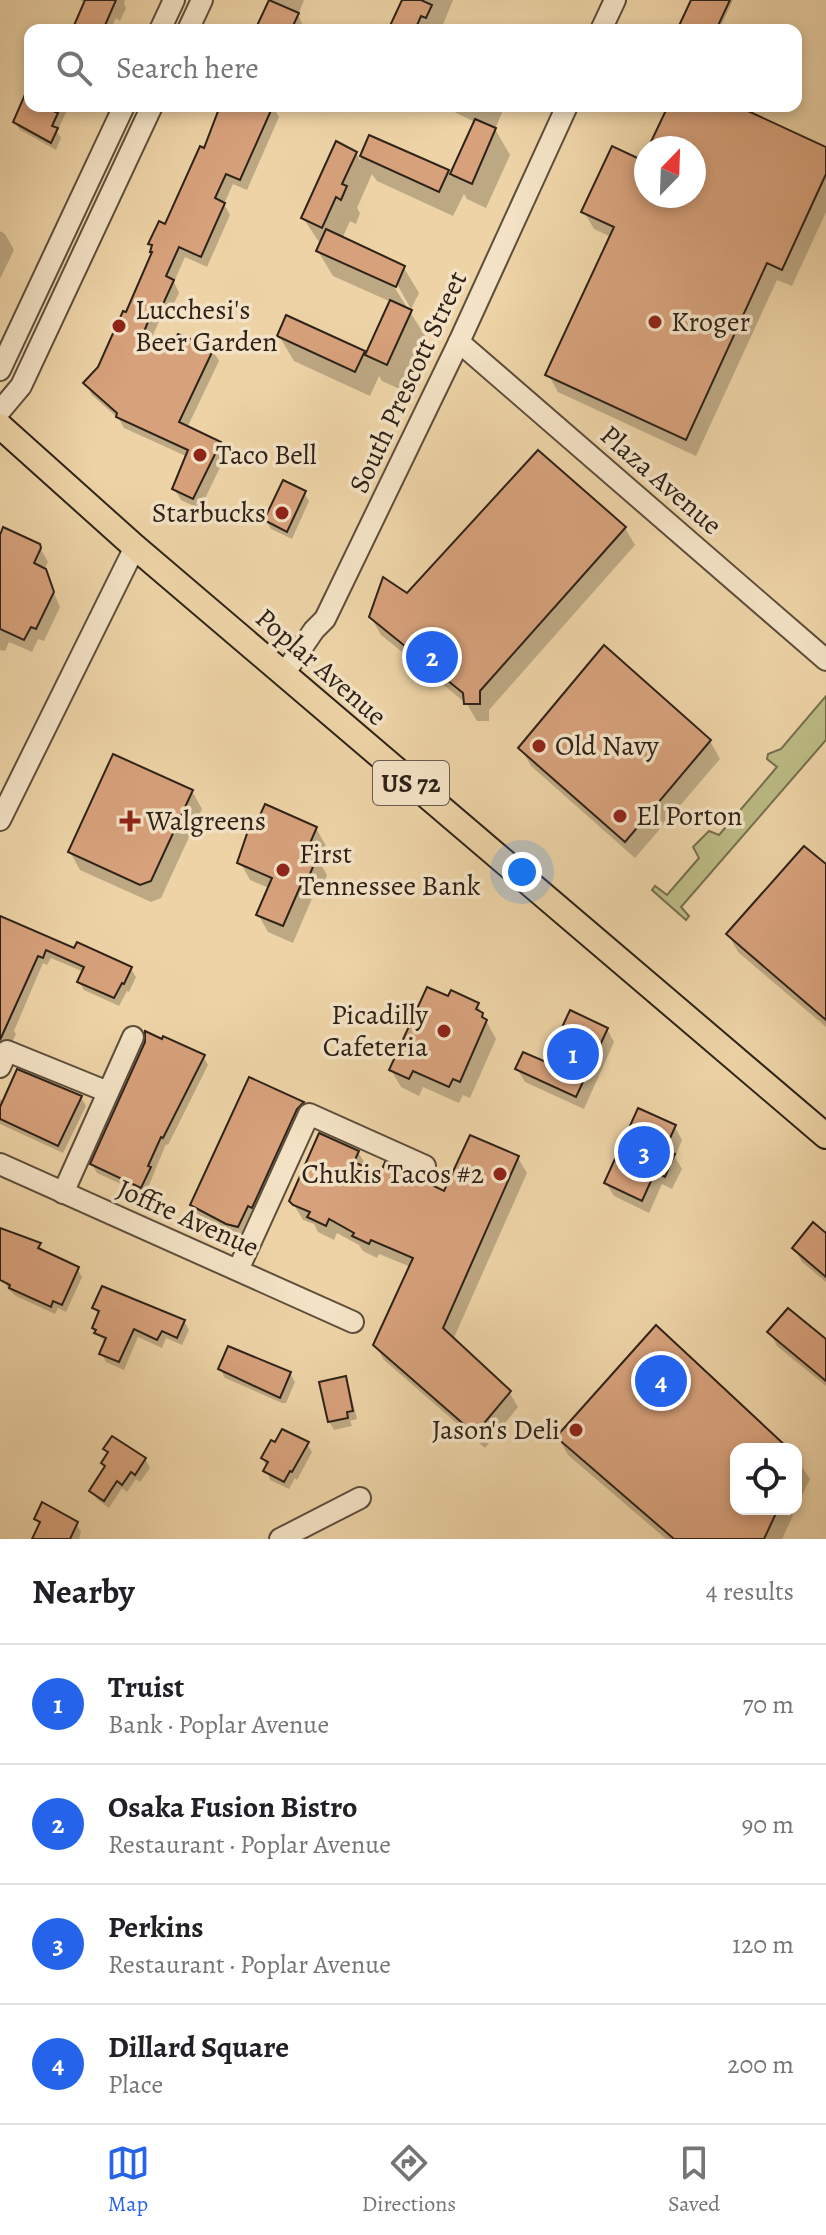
<!DOCTYPE html>
<meta charset="utf-8">
<style>
:root{--surface:#fff;--page:#f2f2f2;--text:#202124;--muted:#757577;--line:#e0e0e0;--accent:#2563eb}
body{margin:0;font-family:Alegreya,serif;background:var(--page);color:var(--text)}
.controls{position:absolute;right:24px;bottom:24px;display:grid;overflow:hidden;border-radius:16px;box-shadow:0 4px 12px #0003}
.controls button{width:72px;height:72px;display:grid;place-items:center;padding:0;border:0;border-bottom:2px solid var(--line);background:var(--surface);color:var(--text);font:40px sans-serif}
.compass{position:absolute;left:634px;top:136px;width:72px;height:72px;border-radius:50%;background:var(--surface);box-shadow:0 4px 12px #0003;rotate:23deg}
.you{position:absolute;left:522px;top:872px;width:28px;height:28px;margin:-20px;border:6px solid #fff;border-radius:50%;background:#1a73e8;box-shadow:0 0 0 12px #1a73e833}
.badge{display:grid;place-items:center;width:52px;height:52px;border-radius:50%;background:var(--accent);color:#fff;font-size:26px;font-weight:700}
.pin{position:absolute;translate:-50% -50%;border:4px solid #fff;box-shadow:0 2px 8px #0006}
.list{margin:0;padding:0;list-style:none}
h2{display:flex;justify-content:space-between;align-items:center;height:104px;margin:0;padding:0 32px;font-size:34px}
h2 small{font-size:26px;font-weight:400;color:var(--muted)}
.list li{display:grid;grid-template-columns:52px 1fr auto;gap:24px;align-items:center;box-sizing:border-box;height:120px;padding:0 32px;border-top:2px solid var(--line)}
.list b{display:block;font-size:30px;white-space:nowrap}
.list p{margin:0;font-size:26px;white-space:nowrap;color:var(--muted)}
.list em{font-size:26px;font-style:normal;color:var(--muted)}
.icon{flex:none;width:44px;height:44px;fill:none;stroke:currentColor;stroke-width:2;stroke-linecap:round;stroke-linejoin:round}
.map{position:relative;flex:none;width:826px;height:1539px;overflow:hidden}
.search{position:absolute;background:var(--surface);box-shadow:0 4px 12px #0003;left:24px;right:24px;top:24px;height:88px;display:flex;align-items:center;gap:20px;box-sizing:border-box;padding:0 28px;border-radius:16px;color:var(--muted);font-size:30px}
.sheet{height:584px;background:var(--surface)}
nav{display:flex;justify-content:space-around;align-items:center;box-sizing:border-box;height:112px;border-top:2px solid var(--line);background:var(--surface);font-size:22px;color:var(--muted)}
nav a{display:grid;justify-items:center;gap:4px}
nav .on{color:var(--accent)}
.map>svg:first-child{display:block}
.green{fill:#bcbb84;stroke:#756e4e;stroke-width:2}
.shadow{fill:#0003}
.building{fill:#d7a17b;stroke:#2e2219;stroke-width:2}
.lines{fill:none;stroke-linecap:round;stroke-linejoin:round}
.minor-casing{stroke:#5e4e3c;stroke-width:24}
.major-casing{stroke:#2e2219;stroke-width:28}
.minor{stroke:#f3e2c5;stroke-width:20}
.major{stroke:#edd3a6;stroke-width:24}
.poi-dot{fill:#8f2418;stroke:#f3e2c5;stroke-width:3}
.labels{text-anchor:middle;dominant-baseline:central;stroke-width:7;stroke-linejoin:round;paint-order:stroke}
.shield{fill:#f3e2c5;stroke:#695c4d;stroke-width:2}
.shield-label{font-size:26px;font-weight:bold;fill:#2e2219}
.poi-label{font-size:28px;fill:#2e2219;stroke:#f3e2c5;text-anchor:start}
.street-label{font-size:28px;fill:#2e2219;stroke:#f3e2c5}
</style>
<div class="map">
<svg width="826" height="1539" viewBox="0 0 826 1539">
<rect width="100%" height="100%" fill="#edd3a6"/>
<filter id="stains"><feTurbulence type="fractalNoise" baseFrequency=".0025" numOctaves="4"/><feColorMatrix values="0 0 0 0 .2 0 0 0 0 .09 0 0 0 0 .02 0 0 0 .5 -.17"/></filter>
<radialGradient id="worn" r=".72"><stop offset=".6" stop-color="#630" stop-opacity="0"/><stop offset="1" stop-color="#630" stop-opacity=".3"/></radialGradient>
<!-- green -->
<polygon class="green" points="826,696 826,740 681,907 689,916 686,920 652,890 655,886 667,895 699,858 693,847 709,831 719,835 777,767 767,759 768,754 781,749"/>
<!-- shadow -->
<g class="shadow">
<polygon points="80,0 125,0 124,3 126,8 120,21 116,18 110,30 74,30 86,3"/>
<polygon points="271,0 304,0 298,15 302,23 299,30 264,30 260,24"/>
<polygon points="404,0 453,0 442,27 444,30 390,30"/>
<polygon points="693,0 733,0 719,30 679,30"/>
<polygon points="30,88 30,106 69,106 57,132 61,138 56,150 20,130 15,122"/>
<polygon points="224,106 273,106 279,117 247,190 233,184 224,204 230,215 207,267 185,257 174,282 179,293 166,319 161,317 149,344 171,355 212,349 219,361 187,428 220,444 226,455 200,509 181,500 174,489 188,457 124,428 119,419 92,395 86,384 99,369 127,315 153,254 151,244 166,226 205,151"/>
<polygon points="442,106 498,106 502,113 495,129 510,155 486,208 467,199 464,194 453,216 377,181 372,174 357,208 360,213 356,224 350,221 342,239 404,268 419,293 411,309 393,277 389,279 426,337 402,390 382,381 379,376 370,396 294,361 279,336 364,352 366,357 391,302 333,276 318,251 321,245 303,218 356,153 360,160 370,137 448,171 451,177 475,122"/>
<polygon points="670,106 733,106 826,149 826,212 792,286 777,280 696,456 558,392 548,374 611,237 594,229 584,212 643,163 646,158 646,196 694,196 694,148 650,148"/>
<polygon points="0,231 5,234 14,250 0,279"/>
<polygon points="304,493 309,501 292,539 271,529 266,520"/>
<polygon points="625,528 635,545 489,710 489,721 477,721 467,704 381,635 371,617 407,595"/>
<polygon points="0,539 39,546 48,562 44,570 60,607 44,641 38,639 32,652 9,642 5,651 0,650"/>
<polygon points="710,741 720,759 635,858 531,766 521,748"/>
<polygon points="192,791 202,809 161,898 151,902 80,870 70,852"/>
<polygon points="316,828 326,846 319,861 327,875 317,898 313,896 293,943 268,932 258,914 269,888 250,880 240,862"/>
<polygon points="826,867 826,1027 738,952 728,934"/>
<polygon points="0,918 75,951 131,969 136,977 129,992 127,991 119,1006 84,990 79,982 84,972 51,958 47,965 43,963 14,1031 16,1034 10,1047 0,1053"/>
<polygon points="477,1004 496,1039 470,1098 463,1095 459,1103 423,1087 419,1096 401,1087 391,1070"/>
<polygon points="607,1029 614,1042 584,1109 525,1082 517,1069 547,1065"/>
<polygon points="203,1056 208,1065 168,1145 166,1144 145,1195 97,1173 92,1164"/>
<polygon points="250,1080 303,1104 307,1112 257,1215 252,1214 243,1234 232,1232 197,1214 192,1205"/>
<polygon points="81,1097 86,1106 63,1153 0,1124 0,1099 5,1102"/>
<polygon points="675,1127 682,1140 675,1157 682,1169 672,1189 662,1184 649,1213 614,1196 606,1183"/>
<polygon points="358,1152 367,1167 365,1170 445,1193 518,1158 527,1173 453,1340 509,1392 518,1407 485,1448 384,1360 375,1344 411,1267 379,1254 377,1258 363,1251 359,1245 337,1233 334,1240 318,1232 314,1224 303,1220 291,1200"/>
<polygon points="0,1231 39,1245 44,1253 77,1268 82,1277 66,1312 58,1308 55,1314 16,1296 8,1289 0,1269"/>
<polygon points="826,1235 826,1282 802,1262 794,1248"/>
<polygon points="95,1308 184,1321 189,1330 182,1345 166,1338 162,1348 138,1337 124,1370 106,1362 102,1354 106,1343 99,1337 114,1344 116,1340 97,1334 94,1328 99,1316"/>
<polygon points="770,1332 826,1342 826,1386 777,1346"/>
<polygon points="220,1369 290,1373 295,1382 286,1403 282,1403 225,1378"/>
<polygon points="345,1378 349,1386 357,1419 350,1421 352,1426 334,1430 329,1421"/>
<polygon points="558,1437 786,1449 736,1449 736,1509 796,1509 782,1539 666,1539 568,1455"/>
<polygon points="307,1444 312,1452 297,1480 295,1478 289,1489 270,1480 263,1458"/>
<polygon points="106,1449 145,1459 150,1468 140,1482 136,1479 127,1492 122,1488 109,1508 97,1499 92,1491 106,1469 103,1463 109,1455"/>
<polygon points="796,1458 810,1479 796,1508"/>
<polygon points="36,1519 76,1523 81,1532 79,1539 34,1539 40,1526"/>
</g>
<!-- building -->
<g class="building">
<polygon points="85,0 116,0 103,30 72,30"/>
<polygon points="269,0 299,13 291,30 255,30"/>
<polygon points="402,0 421,0 432,5 426,18 421,16 415,30 388,30"/>
<polygon points="691,0 730,0 716,30 677,30"/>
<polygon points="30,83 30,106 42,106 58,113 52,126 58,128 51,143 13,122"/>
<polygon points="220,106 273,106 240,180 226,174 215,198 225,203 201,257 179,247 166,276 174,280 164,302 159,309 154,307 141,339 170,352 178,334 214,348 179,422 221,442 193,499 172,489 188,450 116,417 117,413 83,383 98,367 123,311 126,312 152,252 150,252 152,245 148,244 159,221 165,224 200,146 204,148"/>
<polygon points="668,106 737,106 826,147 826,174 782,270 767,263 686,440 545,375 614,227 581,212 612,146 646,162 646,196 694,196 694,148 648,148"/>
<polygon points="475,119 496,128 472,184 450,174"/>
<polygon points="369,135 449,170 439,192 360,156"/>
<polygon points="336,141 357,152 342,184 347,186 341,200 336,197 322,228 301,218"/>
<polygon points="326,229 405,266 396,287 316,251"/>
<polygon points="390,300 412,310 387,365 365,355"/>
<polygon points="286,315 365,351 355,372 277,336"/>
<polygon points="538,450 626,527 480,691 480,704 464,704 463,693 369,617 383,577 407,593"/>
<polygon points="283,480 306,491 287,532 264,520"/>
<polygon points="3,527 40,544 41,548 34,563 46,569 54,592 36,629 31,627 24,640 0,629 0,535"/>
<polygon points="604,645 711,740 625,842 518,748"/>
<polygon points="113,754 193,790 151,881 140,885 68,852"/>
<polygon points="265,804 317,827 307,850 318,855 307,881 303,880 283,926 256,915 272,878 237,863 251,822 256,824"/>
<polygon points="804,846 826,864 826,1020 726,934"/>
<polygon points="0,916 74,948 77,942 132,967 124,984 122,983 114,998 77,982 84,967 46,950 43,958 38,956 0,1040"/>
<polygon points="427,987 448,996 451,990 479,1003 476,1009 483,1013 482,1017 487,1020 460,1082 453,1079 449,1087 413,1071 409,1079 389,1070"/>
<polygon points="570,1010 608,1028 576,1097 515,1069 523,1052 546,1062"/>
<polygon points="145,1031 162,1039 163,1036 205,1055 163,1138 161,1137 148,1166 151,1167 141,1188 90,1164 145,1042"/>
<polygon points="17,1069 82,1096 58,1146 0,1119 0,1107"/>
<polygon points="249,1077 304,1102 297,1109 252,1208 248,1206 238,1227 226,1224 190,1205"/>
<polygon points="638,1108 676,1125 665,1149 675,1154 665,1177 655,1172 642,1201 604,1183"/>
<polygon points="319,1133 359,1151 354,1162 380,1174 385,1162 444,1191 470,1135 519,1156 443,1328 511,1391 475,1434 373,1345 413,1258 371,1240 369,1244 352,1236 354,1233 329,1219 326,1226 307,1217 310,1212 293,1205 289,1201"/>
<polygon points="813,1222 826,1233 826,1277 792,1248"/>
<polygon points="0,1228 41,1243 38,1248 79,1267 62,1305 53,1301 51,1307 9,1288 10,1285 0,1280"/>
<polygon points="102,1286 185,1320 177,1338 162,1331 157,1340 134,1329 119,1362 99,1354 106,1338 94,1333 96,1330 92,1328 99,1311 92,1308"/>
<polygon points="788,1308 826,1339 826,1381 767,1332"/>
<polygon points="656,1325 789,1449 736,1449 736,1509 778,1509 764,1539 674,1539 556,1437"/>
<polygon points="228,1346 291,1372 280,1398 218,1369"/>
<polygon points="346,1376 353,1411 347,1412 348,1418 328,1422 319,1382"/>
<polygon points="282,1429 309,1442 292,1472 290,1471 284,1482 263,1471 268,1462 261,1458 271,1440 275,1442"/>
<polygon points="112,1436 146,1458 135,1475 131,1472 122,1485 117,1481 104,1501 89,1491 105,1466 101,1463 108,1452 103,1449"/>
<polygon points="42,1502 78,1522 70,1539 32,1539 40,1522 34,1519"/>
</g>
<g class="lines">
<!-- minor casing -->
<g class="minor-casing">
<g id="minor">
<polyline points="160,30 174,0"/>
<polyline points="188,30 202,0"/>
<polyline points="601,30 615,0"/>
<polyline points="459,342 826,660"/>
<polyline points="0,370 124,106"/>
<polyline points="0,411 21,386 152,106"/>
<polyline points="284,674 314,630 325,619 459,342 567,106"/>
<polyline points="0,820 135,547"/>
<polyline points="0,1067 7,1051 108,1092"/>
<polyline points="0,1164 353,1322"/>
<polyline points="63,1193 133,1037"/>
<polyline points="238,1270 309,1114 425,1166"/>
<polyline points="280,1539 360,1498"/>
</g>
</g>
<!-- major casing -->
<g class="major-casing">
<polyline id="major" points="0,426 135,547 826,1136"/>
</g>
<!-- minor -->
<use href="#minor" class="minor"/>
<!-- major -->
<use href="#major" class="major"/>
</g>
<!-- markers -->
<g class="poi-dot">
<circle cx="655" cy="322" r="8"/>
<circle cx="119" cy="326" r="8"/>
<circle cx="200" cy="455" r="8"/>
<circle cx="282" cy="513" r="8"/>
<circle cx="539" cy="746" r="8"/>
<circle cx="620" cy="816" r="8"/>
<path d="M126 809h8v8h8v8h-8v8h-8v-8h-8v-8h8z"/>
<circle cx="283" cy="870" r="8"/>
<circle cx="444" cy="1031" r="8"/>
<circle cx="500" cy="1174" r="8"/>
<circle cx="576" cy="1430" r="8"/>
</g>
<g class="labels">
<!-- shield labels -->
<rect class="shield" x="373" y="761" width="76" height="44" rx="6"/>
<g class="shield-label">
<text x="411" y="783">US 72</text>
</g>
<!-- poi labels -->
<g class="poi-label">
<text x="135" y="310">Lucchesi's<tspan x="135" dy="32">Beer Garden</tspan></text>
<text x="671" y="322">Kroger</text>
<text x="216" y="455">Taco Bell</text>
<text x="266" y="513" text-anchor="end">Starbucks</text>
<text x="555" y="746">Old Navy</text>
<text x="636" y="816">El Porton</text>
<text x="146" y="821">Walgreens</text>
<text x="299" y="854">First<tspan x="299" dy="32">Tennessee Bank</tspan></text>
<text x="428" y="1015" text-anchor="end">Picadilly<tspan x="428" dy="32">Cafeteria</tspan></text>
<text x="484" y="1174" text-anchor="end">Chukis Tacos #2</text>
<text x="560" y="1430" text-anchor="end">Jason's Deli</text>
</g>
<!-- street labels -->
<g class="street-label">
<text transform="translate(408 382) rotate(-65)">South Prescott Street</text>
<text transform="translate(661 480) rotate(41)">Plaza Avenue</text>
<text transform="translate(321 667) rotate(41)">Poplar Avenue</text>
<text transform="translate(188 1218) rotate(24)">Joffre Avenue</text>
</g>
</g>
<rect width="100%" height="100%" filter="url(#stains)"/>
<rect width="100%" height="100%" fill="url(#worn)"/>
</svg>
<div class="controls">
<button><svg class="icon" aria-label="locate" viewBox="0 0 24 24"><circle cx="12" cy="12" r="6"/><path d="M12 2v4M12 18v4M2 12h4M18 12h4"/></svg></button>
</div>
<svg class="compass" viewBox="-18 -18 36 36"><path d="M0-13l5 13h-10z" fill="#e53935"/><path d="M0 13l5-13h-10z" fill="#757577"/></svg>
<div class="you"></div>
<div class="pin badge" style="left:573px;top:1054px">1</div>
<div class="pin badge" style="left:432px;top:657px">2</div>
<div class="pin badge" style="left:644px;top:1152px">3</div>
<div class="pin badge" style="left:661px;top:1381px">4</div>
<div class="search"><svg class="icon" aria-label="search" viewBox="0 0 24 24"><circle cx="10" cy="10" r="6"/><path d="M15 15l6 6"/></svg>Search here</div>
</div>
<section class="sheet">
<h2>Nearby<small>4 results</small></h2>
<ul class="list">
<li><span class="badge">1</span><div><b>Truist</b><p>Bank · Poplar Avenue</p></div><em>70 m</em></li>
<li><span class="badge">2</span><div><b>Osaka Fusion Bistro</b><p>Restaurant · Poplar Avenue</p></div><em>90 m</em></li>
<li><span class="badge">3</span><div><b>Perkins</b><p>Restaurant · Poplar Avenue</p></div><em>120 m</em></li>
<li><span class="badge">4</span><div><b>Dillard Square</b><p>Place</p></div><em>200 m</em></li>
</ul>
</section>
<nav>
<a class="on"><svg class="icon" aria-label="map" viewBox="0 0 24 24"><path d="M3 6l6-2 6 2 6-2v14l-6 2-6-2-6 2zM9 4v14M15 6v14"/></svg>Map</a>
<a><svg class="icon" aria-label="directions" viewBox="0 0 24 24"><path d="M12 3l9 9-9 9-9-9zM9 14v-3h6M13 9l2 2-2 2"/></svg>Directions</a>
<a><svg class="icon" aria-label="saved" viewBox="0 0 24 24"><path d="M7 4h10v16l-5-4-5 4z"/></svg>Saved</a>
</nav>
